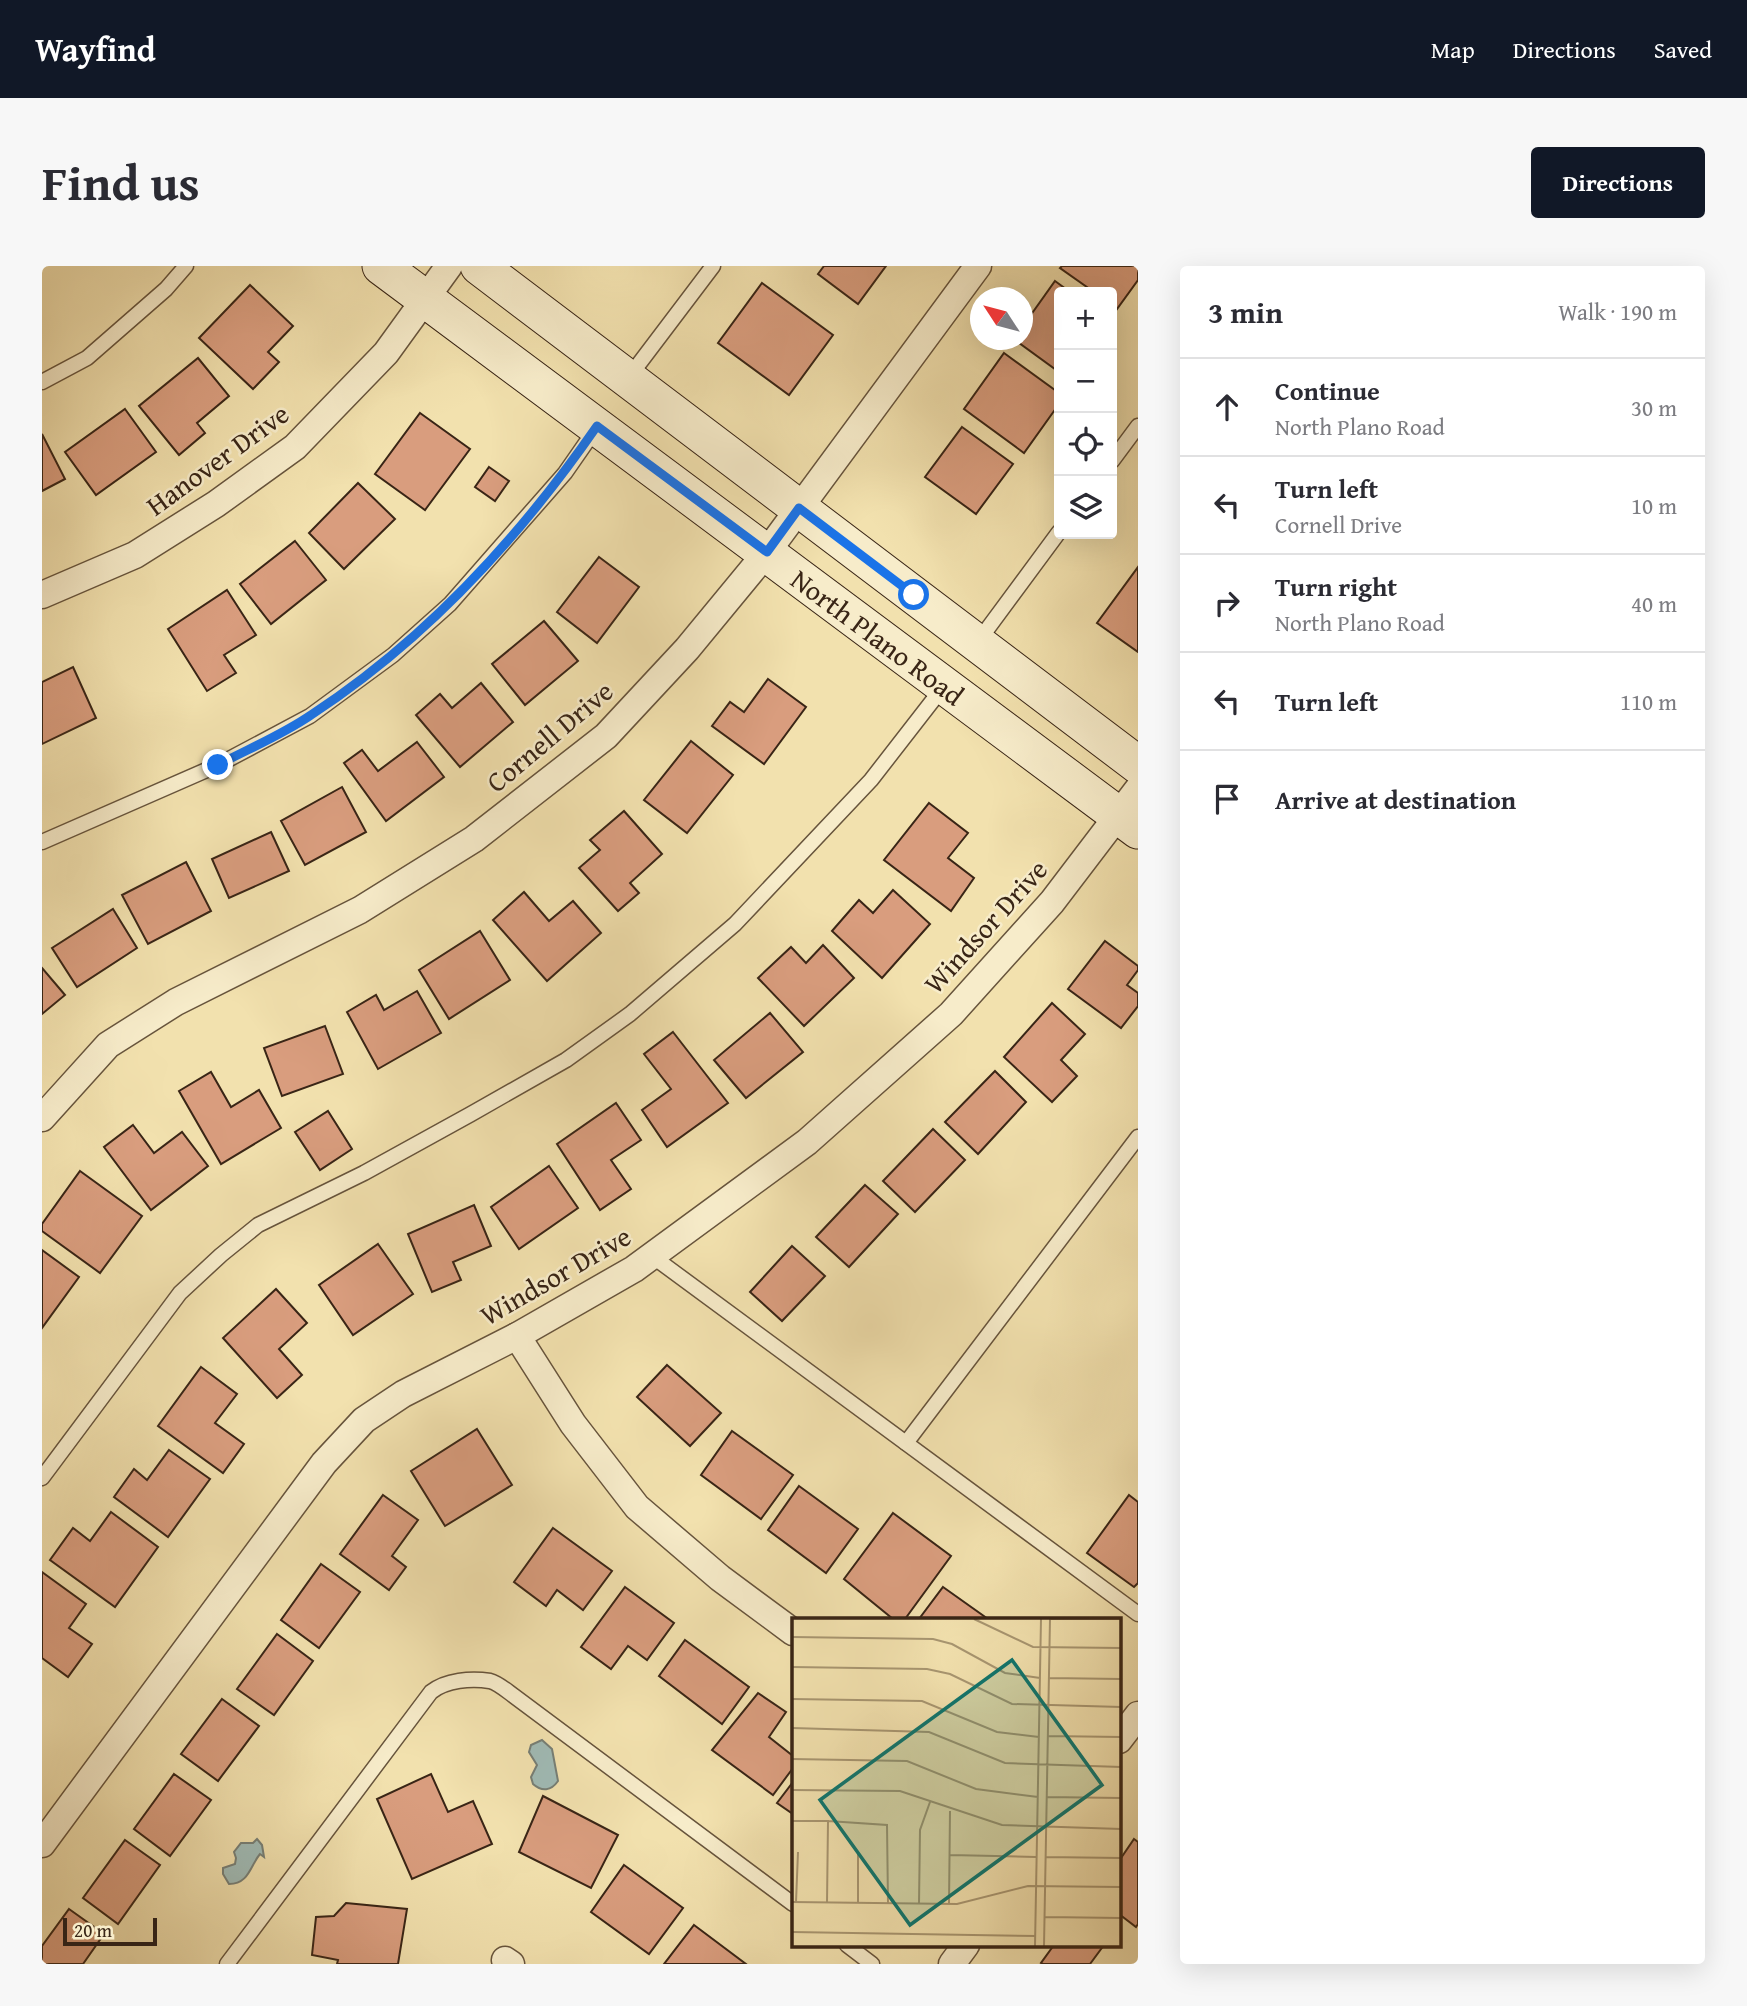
<!DOCTYPE html>
<meta charset="utf-8">
<style>
:root{--surface:#fff;--page:#f7f7f7;--text:#2b2b33;--muted:#7c7c81;--line:#e1e1e2;--accent:#111827}
body{margin:0;font-family:"Gentium Book Plus",serif;background:var(--page);color:var(--text)}
.controls{position:absolute;right:21px;top:21px;display:grid;overflow:hidden;border-radius:7px;box-shadow:0 7px 28px #0002}
.controls button{width:63px;height:63px;display:grid;place-items:center;padding:0;border:0;border-bottom:2px solid var(--line);background:var(--surface);color:var(--text);font:35px sans-serif}
.compass{position:absolute;left:928px;top:21px;width:63px;height:63px;border-radius:50%;background:var(--surface);box-shadow:0 7px 28px #0002;rotate:306deg}
.scale{position:absolute;left:21px;bottom:18px;width:94px;box-sizing:border-box;padding-left:7px;border:4px solid #392516;border-top:0;font-size:19px;line-height:24px;white-space:nowrap;color:#392516;-webkit-text-stroke:5px #f7ecca;paint-order:stroke}
.stop{position:absolute;width:21px;height:21px;margin:-16px;border:5px solid #1a73e8;border-radius:50%;background:#fff}
.stop.end{background:#1a73e8;border-color:#fff;box-shadow:0 2px 7px #0008}
.list{margin:0;padding:0;list-style:none}
h2{display:flex;justify-content:space-between;align-items:center;height:91px;margin:0;padding:0 28px;font-size:30px}
h2 small{font-size:23px;font-weight:400;color:var(--muted)}
.list li{display:grid;grid-template-columns:46px 1fr auto;gap:21px;align-items:center;box-sizing:border-box;height:98px;padding:0 28px;border-top:2px solid var(--line)}
.list b{display:block;font-size:26px;white-space:nowrap}
.list p{margin:0;font-size:23px;white-space:nowrap;color:var(--muted)}
.list em{font-size:23px;font-style:normal;color:var(--muted)}
.icon{flex:none;width:38px;height:38px;fill:none;stroke:currentColor;stroke-width:2;stroke-linecap:round;stroke-linejoin:round}
.map{position:relative;flex:none;width:1096px;height:1698px;overflow:hidden;border-radius:7px}
header{display:flex;align-items:center;gap:42px;box-sizing:border-box;height:98px;padding:0 35px;background:var(--accent);color:#fff}
header strong{font-size:33px}
nav{display:flex;gap:38px;margin-inline-start:auto;font-size:24px}
.intro{display:flex;align-items:center;justify-content:space-between;box-sizing:border-box;height:168px;padding:0 42px}
h1{margin:0;font-size:49px}
.button{padding:18px 32px;border-radius:7px;background:var(--accent);color:#fff;font-size:24px;font-weight:700}
main{display:flex;gap:42px;padding:0 42px}
aside{flex:1;background:var(--surface);border-radius:7px;box-shadow:0 7px 28px #0002}
.map>svg:first-child{display:block}
.water{fill:#a0bbb6;stroke:#777f76;stroke-width:2}
.building{fill:#d99d7e;stroke:#392516;stroke-width:2}
.lines{fill:none;stroke-linecap:round;stroke-linejoin:round}
.service-casing{stroke:#67543c;stroke-width:17}
.minor-casing{stroke:#67543c;stroke-width:29}
.secondary-casing{stroke:#392516;stroke-width:39}
.service{stroke:#f7ecca;stroke-width:14}
.minor{stroke:#f7ecca;stroke-width:26}
.secondary{stroke:#f7ecca;stroke-width:37}
.route{stroke:#1a73e8;stroke-width:9}
.labels{text-anchor:middle;dominant-baseline:central;stroke-width:5;stroke-linejoin:round;paint-order:stroke}
.street-label{font-size:28px;fill:#392516;stroke:#f7ecca}
.inset-road{fill:none;stroke:#a89671;stroke-width:2}
.view{fill:#0f766e;fill-opacity:0.15;stroke:#0f766e;stroke-width:3.5}
.inset-edge{fill:none;stroke:#392516;stroke-width:3.5}
</style>
<header>
<strong>Wayfind</strong>
<nav><a>Map</a><a>Directions</a><a>Saved</a></nav>
</header>
<div class="intro"><h1>Find us</h1><a class="button">Directions</a></div>
<main>
<div class="map">
<svg width="1096" height="1698" viewBox="0 0 1096 1698">
<rect width="100%" height="100%" fill="#f2e1ae"/>
<filter id="stains"><feTurbulence type="fractalNoise" baseFrequency=".00286" numOctaves="4"/><feColorMatrix values="0 0 0 0 .2 0 0 0 0 .09 0 0 0 0 .02 0 0 0 .5 -.17"/></filter>
<radialGradient id="worn" r=".72"><stop offset=".6" stop-color="#630" stop-opacity="0"/><stop offset="1" stop-color="#630" stop-opacity=".3"/></radialGradient>
<!-- water -->
<g class="water">
<path d="M500,1474l10,9 6,32c-7,10 -16,11 -25,3l-2,-7 6,-12 -8,-13 2,-7z"/>
<path d="M215,1573l5,6 2,12 -4,-3c-10,12 -11,30 -31,30l-6,-10v-6l12,-4 1,-6 -2,-6 7,-9h12z"/>
</g>
<!-- building -->
<g class="building">
<polygon points="782,0 844,0 816,38 776,8"/>
<polygon points="1020,0 1096,0 1096,14 1075,43 1070,39 1070,26 1052,26 1018,2"/>
<polygon points="1013,15 1028,26 1017,26 1017,106 973,74 981,74 981,60"/>
<polygon points="720,17 791,69 747,129 676,77"/>
<polygon points="208,19 251,60 226,86 237,96 211,123 157,72"/>
<polygon points="962,87 1017,127 1017,138 982,187 922,143"/>
<polygon points="156,92 187,130 155,157 163,167 137,189 97,140"/>
<polygon points="83,143 114,186 54,229 23,186"/>
<polygon points="378,147 428,183 383,244 333,208"/>
<polygon points="920,161 971,198 934,248 883,211"/>
<polygon points="0,168 23,213 0,225"/>
<polygon points="447,201 467,215 453,235 433,221"/>
<polygon points="316,217 353,253 302,303 267,267"/>
<polygon points="253,275 284,314 229,358 198,318"/>
<polygon points="557,291 597,321 555,377 515,346"/>
<polygon points="1096,301 1096,386 1055,357"/>
<polygon points="185,324 214,369 182,389 194,407 165,425 126,363"/>
<polygon points="502,355 536,395 483,439 450,398"/>
<polygon points="31,401 54,452 0,478 0,416"/>
<polygon points="726,413 764,441 722,498 670,460 688,436 702,446"/>
<polygon points="439,417 471,456 418,501 374,449 398,428 410,442"/>
<polygon points="649,475 691,509 645,567 602,534"/>
<polygon points="375,476 402,511 344,555 302,497 320,484 336,505"/>
<polygon points="300,521 324,566 263,599 239,555"/>
<polygon points="887,537 926,567 906,592 932,612 909,645 842,594"/>
<polygon points="582,545 620,588 588,617 597,627 576,645 537,602 558,584 548,574"/>
<polygon points="229,566 247,605 187,632 170,593"/>
<polygon points="144,596 169,645 106,678 80,629"/>
<polygon points="851,624 888,658 840,712 790,665 817,634 831,647"/>
<polygon points="482,626 507,655 531,635 559,667 505,715 451,654"/>
<polygon points="71,643 95,682 35,721 10,682"/>
<polygon points="438,665 468,714 407,753 377,704"/>
<polygon points="1063,675 1096,700 1096,704 1085,719 1096,727 1096,740 1079,762 1026,723"/>
<polygon points="781,679 812,712 762,760 716,712 749,681 764,697"/>
<polygon points="0,702 23,729 0,748"/>
<polygon points="375,725 399,767 336,803 305,746 334,729 342,744"/>
<polygon points="1010,737 1043,768 1019,794 1035,810 1010,836 962,791"/>
<polygon points="728,747 761,786 704,832 672,794"/>
<polygon points="283,760 301,808 240,830 222,782"/>
<polygon points="631,766 686,837 625,881 600,844 629,823 602,788"/>
<polygon points="953,805 984,836 936,888 903,856"/>
<polygon points="169,806 189,841 217,824 239,862 179,898 137,825"/>
<polygon points="574,837 599,874 569,894 589,923 558,944 515,878"/>
<polygon points="286,845 310,883 278,904 253,866"/>
<polygon points="91,859 112,887 140,866 166,900 109,944 62,881"/>
<polygon points="891,863 923,894 873,946 841,915"/>
<polygon points="507,900 536,942 477,983 449,941"/>
<polygon points="38,905 100,950 58,1007 0,965 0,958"/>
<polygon points="823,919 856,948 807,1001 774,971"/>
<polygon points="432,939 449,980 411,996 419,1014 390,1026 366,968"/>
<polygon points="336,978 371,1028 311,1069 277,1019"/>
<polygon points="750,980 783,1010 740,1055 708,1026"/>
<polygon points="0,984 37,1011 0,1062"/>
<polygon points="234,1023 265,1057 237,1083 260,1109 235,1132 181,1072"/>
<polygon points="625,1099 679,1147 648,1180 595,1131"/>
<polygon points="159,1101 195,1128 173,1157 202,1178 181,1207 116,1160"/>
<polygon points="435,1163 470,1219 403,1260 369,1205"/>
<polygon points="690,1165 751,1209 719,1253 659,1209"/>
<polygon points="127,1184 168,1213 126,1271 72,1231 92,1203 105,1214"/>
<polygon points="757,1220 816,1263 784,1307 726,1264"/>
<polygon points="341,1229 376,1254 350,1290 364,1301 347,1324 298,1288"/>
<polygon points="1087,1229 1096,1236 1096,1317 1092,1321 1045,1287"/>
<polygon points="69,1246 116,1281 73,1341 8,1294 31,1262 48,1275"/>
<polygon points="851,1247 909,1290 863,1353 851,1353 802,1313"/>
<polygon points="511,1262 570,1305 541,1344 515,1324 504,1340 472,1316"/>
<polygon points="279,1298 318,1326 277,1382 239,1354"/>
<polygon points="0,1306 44,1338 27,1362 50,1378 26,1411 0,1392"/>
<polygon points="583,1321 632,1357 605,1394 586,1380 569,1403 539,1381"/>
<polygon points="901,1321 946,1353 877,1353"/>
<polygon points="235,1368 271,1395 232,1449 195,1423"/>
<polygon points="643,1374 707,1421 680,1458 617,1410"/>
<polygon points="716,1427 744,1446 727,1471 751,1490 751,1502 731,1529 670,1484"/>
<polygon points="180,1433 217,1460 176,1515 139,1488"/>
<polygon points="132,1508 169,1534 128,1590 92,1563"/>
<polygon points="389,1508 406,1546 431,1535 450,1578 370,1613 335,1533"/>
<polygon points="751,1516 751,1548 735,1537"/>
<polygon points="501,1530 576,1569 549,1622 477,1586"/>
<polygon points="1092,1573 1096,1576 1096,1658 1094,1661 1077,1648 1077,1595"/>
<polygon points="83,1574 118,1599 76,1658 41,1632"/>
<polygon points="582,1599 641,1642 607,1688 549,1646"/>
<polygon points="304,1637 365,1643 356,1698 295,1698 296,1694 270,1689 274,1651 292,1650"/>
<polygon points="27,1643 62,1668 41,1698 0,1698 0,1680"/>
<polygon points="652,1659 704,1698 622,1698"/>
<polygon points="1012,1679 1062,1679 1048,1698 1001,1698 999,1697"/>
</g>
<g class="lines">
<!-- service casing -->
<g class="service-casing">
<g id="service">
<polyline points="587,111 671,0"/>
<polyline points="0,116 45,92 124,23 144,0"/>
<polyline points="1070,195 1096,160"/>
<polyline points="935,377 1017,266"/>
<polyline points="0,576 176,499 268,450 351,389 408,338 523,207 555,161"/>
<polyline points="610,990 1096,1348"/>
<polyline points="864,1177 1096,871"/>
<polyline points="0,1212 138,1027 179,989 216,959 322,907 429,848 524,794 588,748 693,658 829,514 902,420"/>
<polyline points="805,1679 830,1698"/>
<path d="M185,1698l204,-272c15,-12 40,-14 59,-11 8,2 17,10 24,15l279,208"/>
</g>
</g>
<!-- minor casing -->
<g class="minor-casing">
<g id="minor">
<polyline points="0,329 93,289 174,238 253,181 344,87 407,0"/>
<polyline points="0,852 66,779 134,736 318,644 432,573 564,470 645,383 725,286 936,0"/>
<polyline points="475,1070 531,1158 595,1241 678,1312 751,1366"/>
<polyline points="1077,1474 1096,1449"/>
<polyline points="0,1578 282,1197 322,1154 361,1128 475,1070 592,1003 765,876 909,748 1010,636 1096,523"/>
<polyline points="463,1694 469,1698"/>
<polyline points="910,1698 924,1679"/>
</g>
</g>
<!-- secondary casing -->
<g class="secondary-casing">
<g id="secondary">
<path id="s1" d="M339,0l757,564"/>
<polyline points="437,0 1096,499"/>
</g>
</g>
<!-- service -->
<use href="#service" class="service"/>
<!-- minor -->
<use href="#minor" class="minor"/>
<!-- secondary -->
<use href="#secondary" class="secondary"/>
</g>
<g class="lines">
<!-- route -->
<path class="route" d="M176,499c30,-16 64,-30 93,-50 113,-74 209,-178 286,-289l170,126 32,-44 115,87"/>
</g>
<g class="labels">
<!-- street labels -->
<g class="street-label">
<text transform="translate(175 193) rotate(-36)">Hanover Drive</text>
<text stroke="none"><textPath href="#s1" startOffset="620">North Plano Road</textPath></text>
<text transform="translate(507 470) rotate(-40)">Cornell Drive</text>
<text transform="translate(943 660) rotate(-48)">Windsor Drive</text>
<text transform="translate(513 1009) rotate(-30)">Windsor Drive</text>
</g>
</g>
<!-- overview -->
<g transform="translate(750 1352)">
<rect width="329" height="329" fill="#f2e1ae"/>
<path class="inset-road" d="M182,1l59,28 88,1M258,1h71M0,19l141,2 19,5 53,29 35,5M0,49l135,2 23,5 62,30 109,3M257,60l72,1M0,81l130,2 75,31 42,5M0,110l137,4 76,31 116,4M256,118l73,1M0,141l115,2 69,28 62,8M0,172l108,1 102,34 119,4M254,179l75,1M0,203h36l-1,82M36,203l59,4 1,78M158,237l86,2M253,239l76,1M0,284l165,2 71,-18 93,1M4,284l2,-50M66,285v-51M127,286l1,-74 10,-28M157,286l1,-93M253,299l76,1M0,314l244,4M243,328l6,-327M252,328l6,-327"/>
<path class="view" d="M220,42l90,125 -192,140 -90,-125z"/>
<rect width="329" height="329" class="inset-edge"/>
</g>
<rect width="100%" height="100%" filter="url(#stains)"/>
<rect width="100%" height="100%" fill="url(#worn)"/>
</svg>
<div class="controls">
<button>+</button>
<button>−</button>
<button><svg class="icon" aria-label="locate" viewBox="0 0 24 24"><circle cx="12" cy="12" r="6"/><path d="M12 2v4M12 18v4M2 12h4M18 12h4"/></svg></button>
<button><svg class="icon" aria-label="layers" viewBox="0 0 24 24"><path d="M12 4l9 5-9 5-9-5zM3 14l9 5 9-5"/></svg></button>
</div>
<svg class="compass" viewBox="-18 -18 36 36"><path d="M0-13l5 13h-10z" fill="#e53935"/><path d="M0 13l5-13h-10z" fill="#7c7c81"/></svg>
<div class="scale">20 m</div>
<div class="stop" style="left:872px;top:329px"></div>
<div class="stop end" style="left:176px;top:499px"></div>
</div>
<aside>
<h2>3 min<small>Walk · 190 m</small></h2>
<ul class="list">
<li><svg class="icon" aria-label="ahead" viewBox="0 0 24 24"><path d="M12 20V5M6 11l6-6 6 6"/></svg><div><b>Continue</b><p>North Plano Road</p></div><em>30 m</em></li>
<li><svg class="icon" aria-label="left" viewBox="0 0 24 24"><path d="M17 20v-9H6M10 6l-5 5 5 5"/></svg><div><b>Turn left</b><p>Cornell Drive</p></div><em>10 m</em></li>
<li><svg class="icon" aria-label="right" viewBox="0 0 24 24"><path d="M7 20v-9h11M14 6l5 5-5 5"/></svg><div><b>Turn right</b><p>North Plano Road</p></div><em>40 m</em></li>
<li><svg class="icon" aria-label="left" viewBox="0 0 24 24"><path d="M17 20v-9H6M10 6l-5 5 5 5"/></svg><div><b>Turn left</b></div><em>110 m</em></li>
<li><svg class="icon" aria-label="arrive" viewBox="0 0 24 24"><path d="M6 21V4h12l-3 4 3 4H6"/></svg><div><b>Arrive at destination</b></div></li>
</ul>
</aside>
</main>
